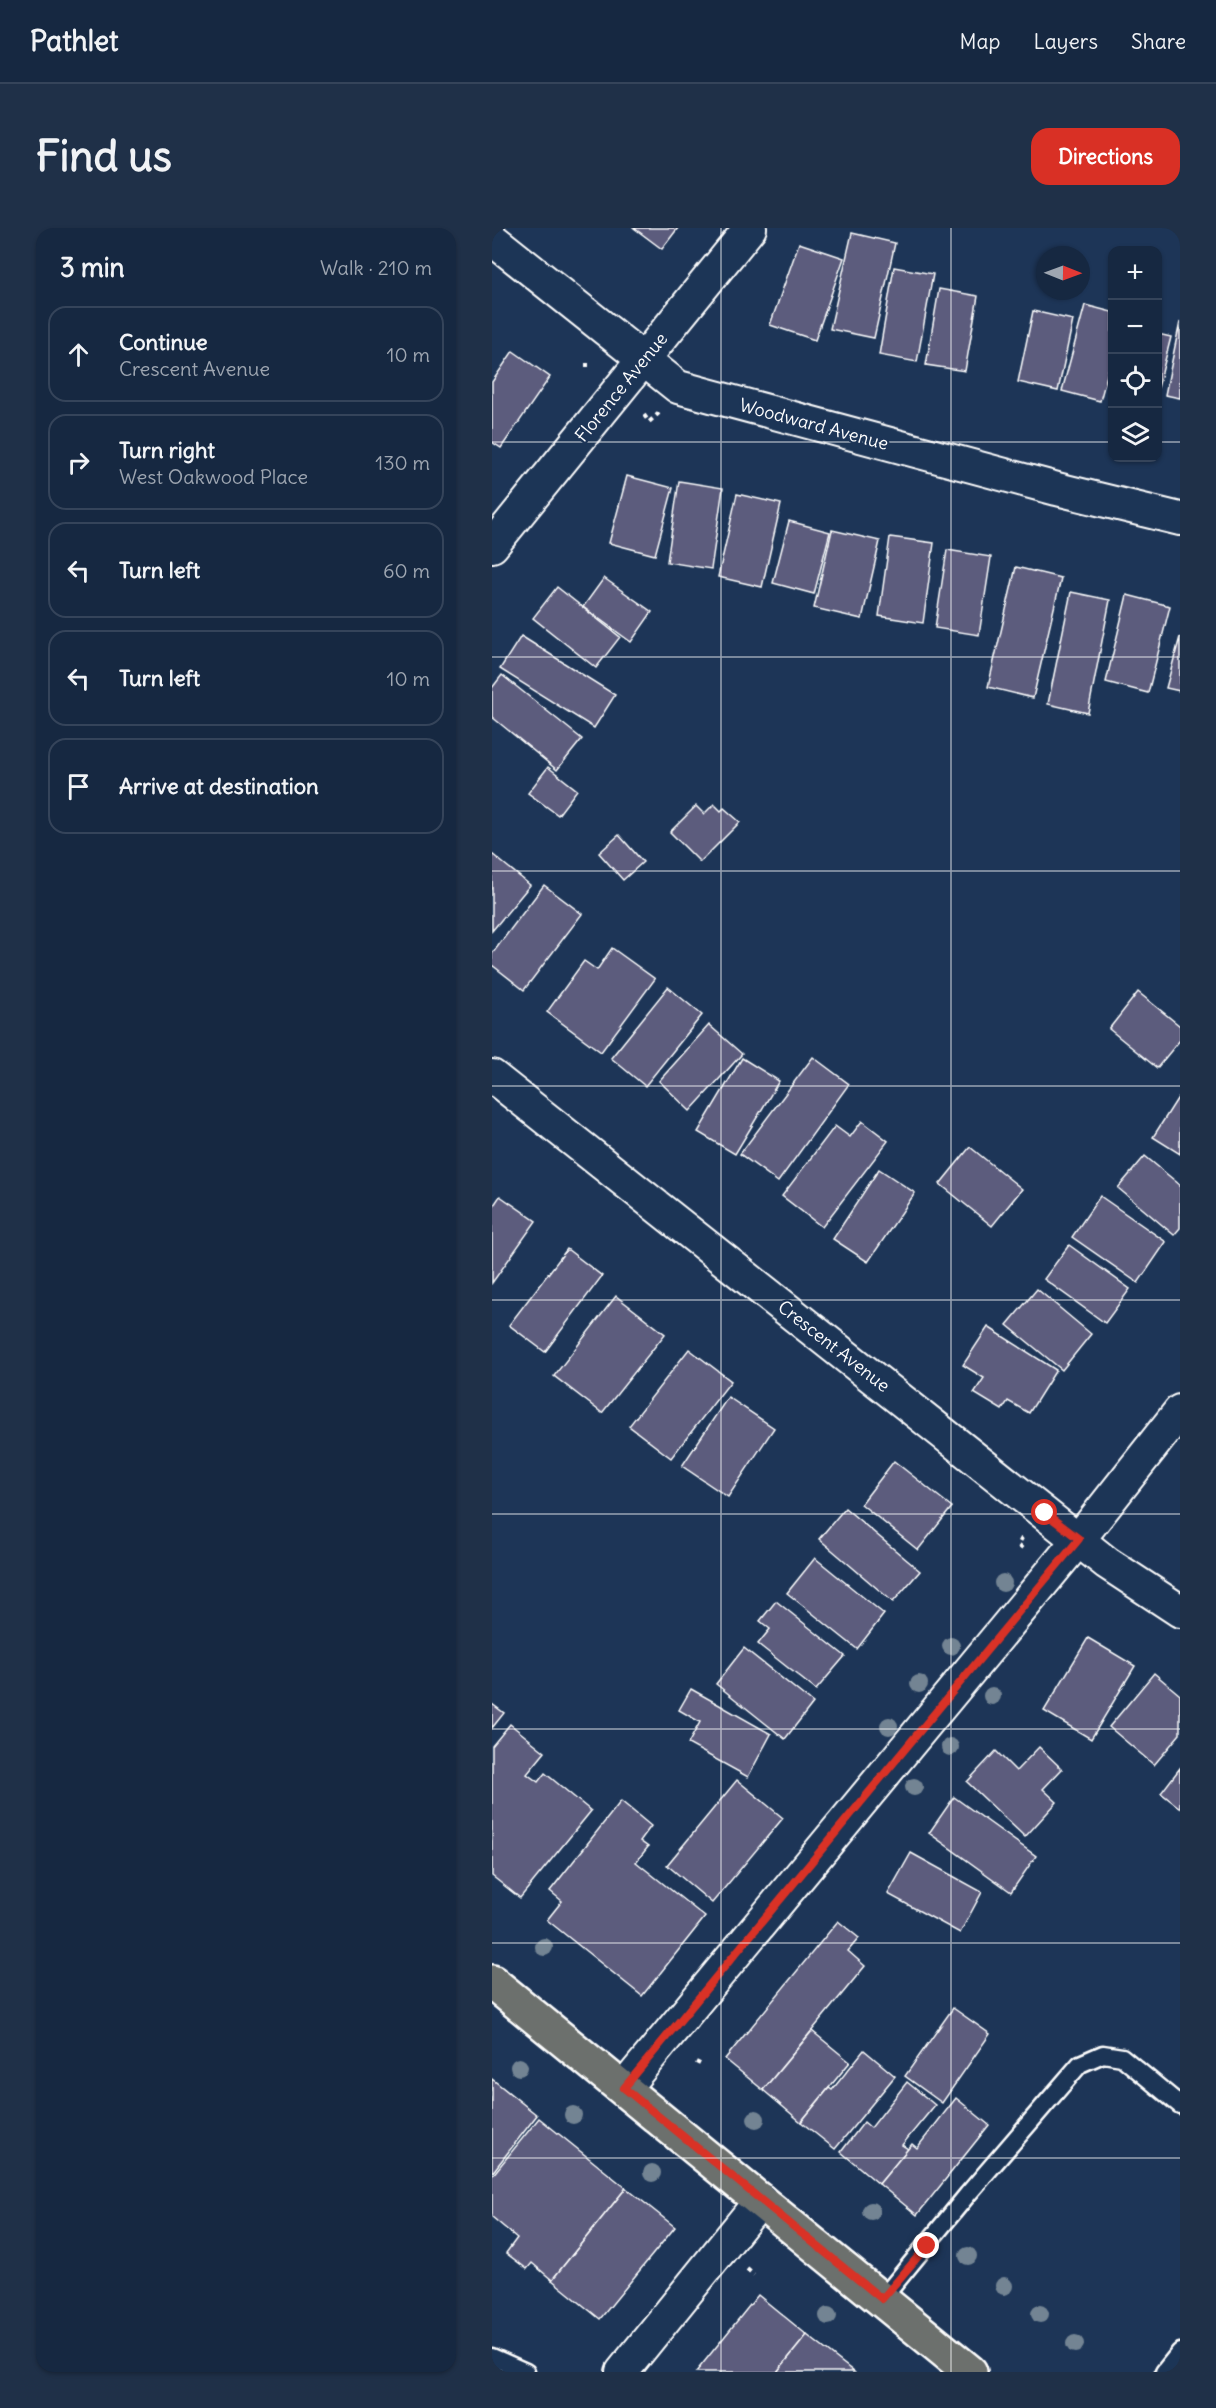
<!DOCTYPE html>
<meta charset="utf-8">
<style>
:root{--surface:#162841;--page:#1f3048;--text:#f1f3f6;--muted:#9ea6b1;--line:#35445a;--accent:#d93025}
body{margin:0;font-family:Delius,sans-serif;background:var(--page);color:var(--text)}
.controls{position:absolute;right:18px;top:18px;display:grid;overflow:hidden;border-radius:12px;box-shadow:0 2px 4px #0004}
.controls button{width:54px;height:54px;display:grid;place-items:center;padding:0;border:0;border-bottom:2px solid var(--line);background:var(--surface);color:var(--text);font:30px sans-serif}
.compass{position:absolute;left:544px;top:18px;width:54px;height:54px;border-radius:50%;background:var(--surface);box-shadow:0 2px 4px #0004;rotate:91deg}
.stop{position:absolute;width:18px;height:18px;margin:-14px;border:4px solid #d93025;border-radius:50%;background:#fff}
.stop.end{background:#d93025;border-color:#fff;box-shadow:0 2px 6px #0008}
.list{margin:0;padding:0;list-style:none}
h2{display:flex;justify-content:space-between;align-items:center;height:78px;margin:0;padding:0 24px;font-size:26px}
h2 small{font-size:20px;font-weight:400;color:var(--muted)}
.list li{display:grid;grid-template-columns:39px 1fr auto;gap:18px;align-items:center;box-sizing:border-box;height:96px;margin:0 12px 12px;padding:0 12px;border:2px solid var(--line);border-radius:18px}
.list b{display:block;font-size:22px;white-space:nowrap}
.list p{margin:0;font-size:20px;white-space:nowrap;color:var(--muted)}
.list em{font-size:20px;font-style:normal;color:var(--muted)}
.icon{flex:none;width:33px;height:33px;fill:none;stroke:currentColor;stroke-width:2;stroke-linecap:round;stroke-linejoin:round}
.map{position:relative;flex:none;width:688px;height:2144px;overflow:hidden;border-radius:18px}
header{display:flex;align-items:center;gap:36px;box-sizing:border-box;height:84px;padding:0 30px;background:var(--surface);border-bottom:2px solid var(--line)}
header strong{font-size:28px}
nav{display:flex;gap:33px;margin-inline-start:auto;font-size:21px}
.intro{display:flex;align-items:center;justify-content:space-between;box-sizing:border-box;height:144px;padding:0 36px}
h1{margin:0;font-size:42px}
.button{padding:15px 27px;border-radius:18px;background:var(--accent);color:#fff;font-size:21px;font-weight:700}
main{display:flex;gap:36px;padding:0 36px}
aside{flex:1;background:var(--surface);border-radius:18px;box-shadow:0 2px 4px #0004}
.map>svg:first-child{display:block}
.building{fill:#5b5b7d;stroke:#fff;stroke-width:1.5}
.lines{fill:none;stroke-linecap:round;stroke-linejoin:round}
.service-casing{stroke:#fff;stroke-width:21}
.minor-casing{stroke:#fff;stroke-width:36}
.primary-casing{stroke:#fff;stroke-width:38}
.path{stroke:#fff;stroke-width:4;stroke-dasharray:4.5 4.5;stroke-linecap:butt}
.service{stroke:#1d3557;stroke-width:16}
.minor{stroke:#1d3557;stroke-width:32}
.primary{stroke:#6c706d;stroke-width:33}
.tree{fill:#738493}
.route{stroke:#d93025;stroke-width:8}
.grid{fill:none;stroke:#fff;stroke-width:1.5;stroke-opacity:0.55}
.labels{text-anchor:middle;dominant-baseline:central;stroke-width:4.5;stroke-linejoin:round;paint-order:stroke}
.street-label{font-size:18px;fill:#fff;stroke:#1d3557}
</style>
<header>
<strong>Pathlet</strong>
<nav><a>Map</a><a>Layers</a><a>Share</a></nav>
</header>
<div class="intro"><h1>Find us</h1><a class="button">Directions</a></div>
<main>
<aside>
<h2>3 min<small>Walk · 210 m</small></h2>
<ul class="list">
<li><svg class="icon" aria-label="ahead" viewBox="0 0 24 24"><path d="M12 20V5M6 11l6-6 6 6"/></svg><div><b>Continue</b><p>Crescent Avenue</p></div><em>10 m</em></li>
<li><svg class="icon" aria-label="right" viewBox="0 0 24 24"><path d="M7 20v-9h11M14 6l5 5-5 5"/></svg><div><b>Turn right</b><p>West Oakwood Place</p></div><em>130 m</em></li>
<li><svg class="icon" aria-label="left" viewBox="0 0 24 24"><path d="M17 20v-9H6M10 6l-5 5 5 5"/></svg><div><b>Turn left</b></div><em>60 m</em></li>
<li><svg class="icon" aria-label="left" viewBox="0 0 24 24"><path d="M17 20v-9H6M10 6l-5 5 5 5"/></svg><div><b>Turn left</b></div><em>10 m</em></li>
<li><svg class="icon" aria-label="arrive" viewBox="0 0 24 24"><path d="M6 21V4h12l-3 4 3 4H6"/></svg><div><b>Arrive at destination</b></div></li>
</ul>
</aside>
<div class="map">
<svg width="688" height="2144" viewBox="0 0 688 2144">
<rect width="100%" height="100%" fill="#1d3557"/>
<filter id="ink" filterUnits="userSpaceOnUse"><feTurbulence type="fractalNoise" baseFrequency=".0167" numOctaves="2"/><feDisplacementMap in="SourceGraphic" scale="12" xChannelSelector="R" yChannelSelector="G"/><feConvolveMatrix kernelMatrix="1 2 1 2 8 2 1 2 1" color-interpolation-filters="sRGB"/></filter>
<g filter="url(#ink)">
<!-- building -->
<g class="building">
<polygon points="142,0 186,0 170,21"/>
<polygon points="360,5 403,15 382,110 338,101"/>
<polygon points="307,15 352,30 323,112 278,97"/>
<polygon points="402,39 441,46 425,134 387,127"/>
<polygon points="447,61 486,68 473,143 434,137"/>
<polygon points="593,77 620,84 620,129 608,173 570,163"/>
<polygon points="541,83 581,92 566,163 526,154"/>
<polygon points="688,94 688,170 673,167"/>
<polygon points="666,106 679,109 666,160"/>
<polygon points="21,123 58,149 9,220 0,214 0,154"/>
<polygon points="135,248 181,260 163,327 117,315"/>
<polygon points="187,253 231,260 219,341 175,334"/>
<polygon points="245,266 289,276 270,359 226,349"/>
<polygon points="297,293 338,304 322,366 281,355"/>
<polygon points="340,302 388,313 370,391 322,380"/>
<polygon points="398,309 442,315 431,395 387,388"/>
<polygon points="455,322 499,329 487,407 443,400"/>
<polygon points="524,339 569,350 541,470 496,459"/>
<polygon points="112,350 160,384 139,414 91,379"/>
<polygon points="65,359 128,409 104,440 41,390"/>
<polygon points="579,364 618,372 596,485 556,476"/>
<polygon points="635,367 678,378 656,465 614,454"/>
<polygon points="29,408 123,467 102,500 8,441"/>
<polygon points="688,409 688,463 674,460"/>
<polygon points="10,447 90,511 65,542 0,489 0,460"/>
<polygon points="56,539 85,562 66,587 36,565"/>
<polygon points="222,576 229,583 232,580 248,594 208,634 178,604 204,578 212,586"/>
<polygon points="127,607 151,634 131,652 107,625"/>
<polygon points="0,626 38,657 0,703"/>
<polygon points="52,657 90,686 32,762 0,737 0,726"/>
<polygon points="120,720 163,751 109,824 55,784 92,733 105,742"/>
<polygon points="176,759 210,787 153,858 119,830"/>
<polygon points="646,764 688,798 688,812 665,840 617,801"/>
<polygon points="217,797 250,826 198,883 167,853"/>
<polygon points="321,829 357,856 286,954 248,926"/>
<polygon points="250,830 287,853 243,926 206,904"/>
<polygon points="687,868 688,869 688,926 661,909"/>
<polygon points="370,893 396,913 330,999 290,968 343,898 358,909"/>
<polygon points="478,919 530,961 500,998 448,956"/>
<polygon points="653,928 688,957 688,1000 682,1007 626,960"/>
<polygon points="387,941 423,965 376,1034 341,1011"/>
<polygon points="8,968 44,993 0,1055 0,980"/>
<polygon points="608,968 674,1014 646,1055 580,1009"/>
<polygon points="577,1017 638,1061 613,1095 552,1051"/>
<polygon points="75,1021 110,1048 53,1124 17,1097"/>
<polygon points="545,1061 599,1106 570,1142 515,1097"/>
<polygon points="124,1068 173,1106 110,1185 62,1148"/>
<polygon points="496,1099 564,1142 537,1185 516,1173 510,1182 482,1165 492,1150 471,1137"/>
<polygon points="197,1121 239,1153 179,1230 137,1198"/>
<polygon points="236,1169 282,1200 236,1269 190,1238"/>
<polygon points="402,1233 460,1279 426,1322 369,1276"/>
<polygon points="353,1280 428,1343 401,1374 327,1311"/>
<polygon points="323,1330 392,1386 365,1421 295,1365"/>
<polygon points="284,1373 353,1428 324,1462 266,1416 278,1401 268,1393"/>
<polygon points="596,1410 643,1438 599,1511 552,1483"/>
<polygon points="252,1420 321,1475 293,1511 224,1456"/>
<polygon points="662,1445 688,1467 688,1506 662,1537 617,1499"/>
<polygon points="199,1461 279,1506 256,1549 196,1516 208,1494 187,1482"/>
<polygon points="0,1476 12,1485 0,1500"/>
<polygon points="18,1496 53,1524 35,1546 46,1554 53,1545 99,1583 28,1670 0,1648 0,1518"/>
<polygon points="547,1519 570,1541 551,1561 565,1574 533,1609 475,1554 504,1523 524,1543"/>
<polygon points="688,1540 688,1580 669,1565"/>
<polygon points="245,1552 291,1590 220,1675 175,1637"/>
<polygon points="462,1569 544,1628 519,1664 437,1605"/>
<polygon points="129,1573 159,1598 148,1613 156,1619 144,1634 213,1689 150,1768 55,1692 70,1673 58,1663"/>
<polygon points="419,1625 490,1664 468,1705 396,1666"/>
<polygon points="346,1693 367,1710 356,1723 373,1738 271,1862 233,1831"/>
<polygon points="461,1780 498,1806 450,1875 413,1848"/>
<polygon points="320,1803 358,1834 309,1894 271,1862"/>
<polygon points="372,1822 403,1848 343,1921 309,1894 337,1860 340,1862"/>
<polygon points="0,1851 45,1887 0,1945"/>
<polygon points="415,1854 443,1877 410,1917 416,1921 387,1956 349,1924 372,1894 379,1900"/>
<polygon points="464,1870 497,1897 425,1987 387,1956 420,1916 425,1920"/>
<polygon points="47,1890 134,1960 60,2052 40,2035 35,2041 14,2025 25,2010 0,1989 0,1948"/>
<polygon points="134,1960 183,1999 108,2091 60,2052"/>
<polygon points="266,2067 315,2107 285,2144 204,2144"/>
<polygon points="315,2107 362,2144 285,2144"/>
</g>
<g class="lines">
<!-- service casing -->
<g class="service-casing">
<g id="service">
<polyline points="390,2071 476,1966 588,1836 611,1826 630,1829 688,1877"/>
<polyline points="0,2129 34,2144"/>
<polyline points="672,2144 688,2124"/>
</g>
</g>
<!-- minor casing -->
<g class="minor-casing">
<g id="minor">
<polyline points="0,11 186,159 565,261 688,291"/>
<polyline points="0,318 258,0"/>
<polyline points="0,848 615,1335 688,1383"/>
<polyline points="132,1860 587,1311 688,1183"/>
<polyline points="130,2144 269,1972"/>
</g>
</g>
<!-- primary casing -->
<g class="primary-casing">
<polyline id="primary" points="0,1754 478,2144"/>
</g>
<!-- path -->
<g class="path">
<polyline points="93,137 97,137"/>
<polyline points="152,187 157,194 167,185"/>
<polyline points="530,1310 526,1317 533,1323"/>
<polyline points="204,1834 212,1838"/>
<polyline points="255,2041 262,2047"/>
</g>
<!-- service -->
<use href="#service" class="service"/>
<!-- minor -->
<use href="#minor" class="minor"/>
<!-- primary -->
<use href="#primary" class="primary"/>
</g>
<!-- trees -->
<g class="tree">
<circle cx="511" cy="1355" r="9"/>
<circle cx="459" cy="1418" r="9"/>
<circle cx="427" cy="1456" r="9"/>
<circle cx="500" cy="1468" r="9"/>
<circle cx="397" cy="1498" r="9"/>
<circle cx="458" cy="1519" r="9"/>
<circle cx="422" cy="1559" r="9"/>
<circle cx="52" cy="1719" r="9"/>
<circle cx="27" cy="1839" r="9"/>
<circle cx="81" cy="1887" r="9"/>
<circle cx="264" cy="1891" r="9"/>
<circle cx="160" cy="1945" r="9"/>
<circle cx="379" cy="1983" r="9"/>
<circle cx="476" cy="2028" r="9"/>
<circle cx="512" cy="2058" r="9"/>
<circle cx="548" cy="2086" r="9"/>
<circle cx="336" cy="2088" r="9"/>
<circle cx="583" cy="2116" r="9"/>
</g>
</g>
<g class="lines" filter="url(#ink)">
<!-- route -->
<polyline class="route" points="435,2018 390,2071 132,1860 587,1311 553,1285"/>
</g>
<!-- grid -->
<path class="grid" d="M229,0v2144M459,0v2144M0,214h620M666,214h22M0,429h688M0,643h688M0,858h688M0,1072h688M0,1286h688M0,1501h688M0,1715h688M0,1930h688"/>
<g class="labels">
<!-- street labels -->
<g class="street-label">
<text transform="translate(129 159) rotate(-51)">Florence Avenue</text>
<text transform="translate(322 196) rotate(15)">Woodward Avenue</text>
<text transform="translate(342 1118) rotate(38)">Crescent Avenue</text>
</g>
</g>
</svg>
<div class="controls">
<button>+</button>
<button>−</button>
<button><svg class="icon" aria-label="locate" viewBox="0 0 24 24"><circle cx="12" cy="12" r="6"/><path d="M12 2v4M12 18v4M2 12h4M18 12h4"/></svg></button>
<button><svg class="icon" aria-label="layers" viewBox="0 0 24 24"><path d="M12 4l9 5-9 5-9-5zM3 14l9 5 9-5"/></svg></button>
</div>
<svg class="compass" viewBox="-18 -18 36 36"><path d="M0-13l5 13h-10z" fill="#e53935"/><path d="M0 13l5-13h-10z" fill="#9ea6b1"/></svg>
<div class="stop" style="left:553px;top:1285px"></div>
<div class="stop end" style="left:435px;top:2018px"></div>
</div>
</main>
